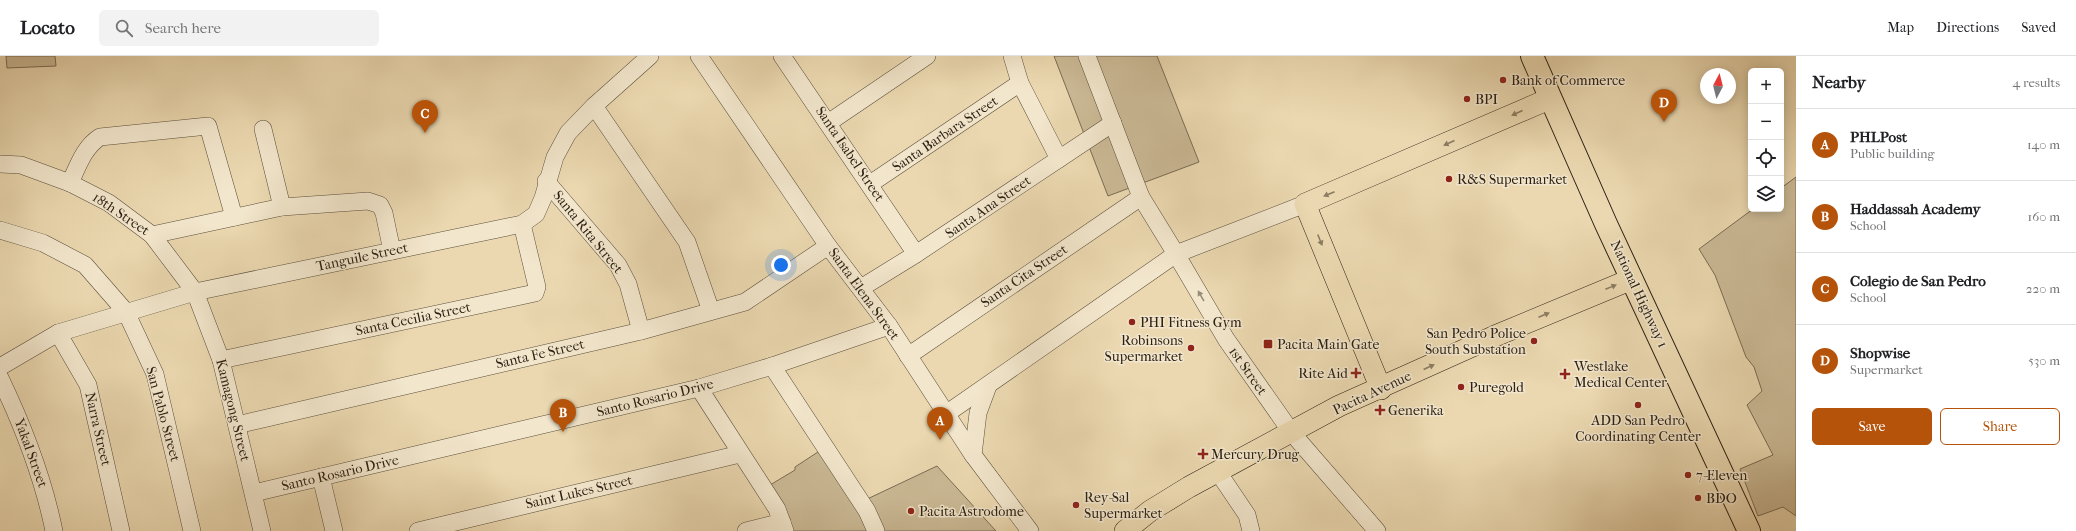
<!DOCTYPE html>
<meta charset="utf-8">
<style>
:root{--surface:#fff;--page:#f2f2f2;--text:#202124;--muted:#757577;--line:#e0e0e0;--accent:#b45309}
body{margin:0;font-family:"IM FELL French Canon",serif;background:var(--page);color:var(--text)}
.controls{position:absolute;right:12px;top:12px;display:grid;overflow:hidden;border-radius:6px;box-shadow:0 2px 10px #0003}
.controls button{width:36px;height:36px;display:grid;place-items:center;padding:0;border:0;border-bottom:1px solid var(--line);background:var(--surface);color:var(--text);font:20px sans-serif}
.compass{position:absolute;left:1700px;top:12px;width:36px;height:36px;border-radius:50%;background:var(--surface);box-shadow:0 2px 10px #0003;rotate:7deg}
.you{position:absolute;left:781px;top:209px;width:14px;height:14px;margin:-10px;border:3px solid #fff;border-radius:50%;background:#1a73e8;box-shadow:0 0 0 6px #1a73e833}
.badge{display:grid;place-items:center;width:26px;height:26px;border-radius:50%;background:var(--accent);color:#fff;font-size:13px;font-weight:700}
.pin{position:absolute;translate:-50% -33px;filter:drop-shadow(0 1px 2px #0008)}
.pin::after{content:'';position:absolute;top:21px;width:14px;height:12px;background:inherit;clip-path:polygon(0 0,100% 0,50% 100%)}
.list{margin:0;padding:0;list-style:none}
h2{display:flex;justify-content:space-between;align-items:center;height:52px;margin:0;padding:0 16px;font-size:17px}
h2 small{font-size:13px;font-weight:400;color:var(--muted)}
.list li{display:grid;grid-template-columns:26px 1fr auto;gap:12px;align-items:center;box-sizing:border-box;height:72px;padding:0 16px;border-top:1px solid var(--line)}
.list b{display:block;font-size:15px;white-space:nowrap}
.list p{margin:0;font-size:13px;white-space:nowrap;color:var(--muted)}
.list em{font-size:13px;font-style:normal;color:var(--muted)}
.actions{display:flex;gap:8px;padding:12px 16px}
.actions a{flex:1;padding:9px 0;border:1px solid var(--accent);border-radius:6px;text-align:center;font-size:14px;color:var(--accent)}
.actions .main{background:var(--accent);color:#fff}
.icon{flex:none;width:22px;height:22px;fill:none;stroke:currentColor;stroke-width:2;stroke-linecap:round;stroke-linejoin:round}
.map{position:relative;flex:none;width:1796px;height:475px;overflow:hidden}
header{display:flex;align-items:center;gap:24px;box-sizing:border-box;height:56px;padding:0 20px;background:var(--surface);border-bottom:1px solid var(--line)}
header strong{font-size:19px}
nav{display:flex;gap:22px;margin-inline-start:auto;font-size:14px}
.search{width:280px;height:36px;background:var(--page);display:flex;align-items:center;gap:10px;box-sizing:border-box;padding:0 14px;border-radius:6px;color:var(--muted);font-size:15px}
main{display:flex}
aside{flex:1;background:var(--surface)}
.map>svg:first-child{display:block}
.green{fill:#cab995;stroke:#7a6c54}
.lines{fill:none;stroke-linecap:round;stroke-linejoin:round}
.minor-casing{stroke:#5b4e3b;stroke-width:18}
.major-casing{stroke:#2b2014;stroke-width:22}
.highway-casing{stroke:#2b2014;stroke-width:24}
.minor{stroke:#f2e6cc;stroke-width:17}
.major{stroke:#ebd8b0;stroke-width:21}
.highway{stroke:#ebd8b0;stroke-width:22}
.oneway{fill:#8b7c62}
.oneway2{fill:#988d79}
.poi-dot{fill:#8f2418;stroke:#f2e6cc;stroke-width:1.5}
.labels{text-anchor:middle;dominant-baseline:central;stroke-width:3;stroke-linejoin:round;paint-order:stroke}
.poi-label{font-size:14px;fill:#2b2014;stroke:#f2e6cc;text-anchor:start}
.street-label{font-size:14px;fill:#2b2014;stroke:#f2e6cc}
</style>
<header>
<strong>Locato</strong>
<div class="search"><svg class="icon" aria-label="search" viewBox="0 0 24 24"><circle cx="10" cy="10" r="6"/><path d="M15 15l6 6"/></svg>Search here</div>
<nav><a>Map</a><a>Directions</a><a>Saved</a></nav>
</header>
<main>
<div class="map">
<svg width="1796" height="475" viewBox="0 0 1796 475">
<rect width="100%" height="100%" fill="#ebd8b0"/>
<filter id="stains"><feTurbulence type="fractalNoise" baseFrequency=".005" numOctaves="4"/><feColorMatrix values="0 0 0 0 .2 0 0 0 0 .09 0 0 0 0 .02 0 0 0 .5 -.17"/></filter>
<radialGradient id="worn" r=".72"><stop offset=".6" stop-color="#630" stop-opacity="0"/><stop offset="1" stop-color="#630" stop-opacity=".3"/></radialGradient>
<!-- green -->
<g class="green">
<polygon points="6,0 55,0 56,10 7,12"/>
<polygon points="1054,0 1157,0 1199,106 1108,140"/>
<polygon points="1796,121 1796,460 1783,451 1758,460 1740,413 1773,399 1747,349 1762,335 1754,311 1746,301 1715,219 1699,193 1753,153 1781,153 1781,132"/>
<polygon points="824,392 876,475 787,475 765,432 795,414 795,411"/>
<polygon points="937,410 996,475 878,475 863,445"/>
</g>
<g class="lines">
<!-- minor casing -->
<g class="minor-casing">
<g id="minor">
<polyline points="699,0 828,190 889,270 973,399 1030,475"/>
<polyline points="782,0 916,198"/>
<polyline points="1012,0 1020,27 1059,103"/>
<polyline points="1087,0 1141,141 1176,198 1226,283 1292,377 1377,475"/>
<polyline points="594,50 687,186 711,255"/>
<polyline points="828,67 927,0"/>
<polyline points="263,73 282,151"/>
<polyline points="0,108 21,109 70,127 109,147 152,179 195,236 221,304 262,475"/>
<polyline points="546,125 618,209 628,228 641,275"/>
<path d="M70,127c8,-17 14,-36 30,-46l108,-11 26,91"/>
<polyline points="870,128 1020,27"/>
<polyline points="0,174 43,187 85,209 126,256 155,318 192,475"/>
<polyline points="152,179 282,151 368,145 380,149 384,157 392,195"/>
<polyline points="861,232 916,198 1113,67"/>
<polyline points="58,277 88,329 121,475"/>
<polyline points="908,300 1141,141"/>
<polyline points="221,304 535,237 537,231 522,168"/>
<polyline points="772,310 867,455 876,475"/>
<polyline points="0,311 58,277 195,236 522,168 536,158 543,142 555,101 568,77 594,50 650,0"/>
<path d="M0,322c24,50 43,99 54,153"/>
<polyline points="699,332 777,453 785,475"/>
<polyline points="946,358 1176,198 1305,148"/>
<polyline points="237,369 641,275 745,246 828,190"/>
<polyline points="973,399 978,357 988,330"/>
<polyline points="1218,416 1247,459 1251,475"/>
<polyline points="321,421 334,475"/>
<polyline points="254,437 699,332 772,310 889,270"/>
<polyline points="418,475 740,398"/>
<polyline points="746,475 782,466"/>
</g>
</g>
<!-- major casing -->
<g class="major-casing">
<g id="major">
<polyline points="1381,333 1305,148 1549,43"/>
<polyline points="1125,475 1150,455 1189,431 1339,350 1495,280 1632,223"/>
</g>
</g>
<!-- highway casing -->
<g class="highway-casing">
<polyline id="highway" points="1532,0 1606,168 1749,475"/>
</g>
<!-- minor -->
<use href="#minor" class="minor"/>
<!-- major -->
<use href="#major" class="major"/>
<!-- highway -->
<use href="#highway" class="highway"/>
</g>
<!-- one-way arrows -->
<defs><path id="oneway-solid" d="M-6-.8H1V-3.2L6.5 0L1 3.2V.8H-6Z"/></defs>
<g class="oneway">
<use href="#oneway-solid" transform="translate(1517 57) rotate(156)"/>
<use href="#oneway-solid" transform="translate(1449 87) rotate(156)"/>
<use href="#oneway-solid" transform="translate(1329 138) rotate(157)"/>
<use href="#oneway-solid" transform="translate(1320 184) rotate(68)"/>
<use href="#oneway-solid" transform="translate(1611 231) rotate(-22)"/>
<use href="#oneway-solid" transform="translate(1544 259) rotate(-23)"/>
<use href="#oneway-solid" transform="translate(1429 311) rotate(-25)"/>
</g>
<use class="oneway2" href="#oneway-solid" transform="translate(1201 240) rotate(-120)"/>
<!-- markers -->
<g class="poi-dot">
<circle cx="1503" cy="24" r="4"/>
<circle cx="1467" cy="43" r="4"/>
<circle cx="1449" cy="123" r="4"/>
<circle cx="1132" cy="266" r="4"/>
<circle cx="1534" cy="285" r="4"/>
<rect x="1263" y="283" width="10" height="10" rx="2"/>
<circle cx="1191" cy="292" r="4"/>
<path d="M1354 311h4v4h4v4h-4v4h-4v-4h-4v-4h4z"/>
<path d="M1563 312h4v4h4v4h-4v4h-4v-4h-4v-4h4z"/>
<circle cx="1461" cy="331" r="4"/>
<circle cx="1638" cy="349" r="4"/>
<path d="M1378 348h4v4h4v4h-4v4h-4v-4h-4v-4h4z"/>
<path d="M1201 392h4v4h4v4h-4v4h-4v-4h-4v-4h4z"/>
<circle cx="1688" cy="419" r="4"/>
<circle cx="1698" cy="442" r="4"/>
<circle cx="1076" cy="449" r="4"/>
<circle cx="911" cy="455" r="4"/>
</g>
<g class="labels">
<!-- poi labels -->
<g class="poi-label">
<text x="1511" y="24">Bank of Commerce</text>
<text x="1475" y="43">BPI</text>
<text x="1457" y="123">R&amp;S Supermarket</text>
<text x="1140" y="266">PHI Fitness Gym</text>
<text x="1526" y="277" text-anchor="end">San Pedro Police<tspan x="1526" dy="16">South Substation</tspan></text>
<text x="1183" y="284" text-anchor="end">Robinsons<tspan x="1183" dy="16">Supermarket</tspan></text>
<text x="1277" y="288">Pacita Main Gate</text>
<text x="1574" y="310">Westlake<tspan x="1574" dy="16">Medical Center</tspan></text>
<text x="1348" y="317" text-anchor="end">Rite Aid</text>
<text x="1469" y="331">Puregold</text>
<text x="1388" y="354">Generika</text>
<text x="1638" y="364" text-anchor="middle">ADD San Pedro<tspan x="1638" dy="16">Coordinating Center</tspan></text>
<text x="1211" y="398">Mercury Drug</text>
<text x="1696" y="419">7-Eleven</text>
<text x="1084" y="441">Rey-Sal<tspan x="1084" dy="16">Supermarket</tspan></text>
<text x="1706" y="442">BDO</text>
<text x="919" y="455">Pacita Astrodome</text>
</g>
<!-- street labels -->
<g class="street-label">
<text transform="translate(945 78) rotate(-34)">Santa Barbara Street</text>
<text transform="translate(850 98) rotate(56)">Santa Isabel Street</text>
<text transform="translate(988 151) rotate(-34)">Santa Ana Street</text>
<text transform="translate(121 158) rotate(34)">18th Street</text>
<text transform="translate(588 176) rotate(51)">Santa Rita Street</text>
<text transform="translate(362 201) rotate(-12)">Tanguile Street</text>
<text transform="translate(1024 220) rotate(-34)">Santa Cita Street</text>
<text transform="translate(864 238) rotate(54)">Santa Elena Street</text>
<text transform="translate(1639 238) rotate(65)">National Highway 1</text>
<text transform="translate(413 263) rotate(-12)">Santa Cecilia Street</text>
<text transform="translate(540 298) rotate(-13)">Santa Fe Street</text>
<text transform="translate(1248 315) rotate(55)">1st Street</text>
<text transform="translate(1372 337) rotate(-25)">Pacita Avenue</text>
<text transform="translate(655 342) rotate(-14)">Santo Rosario Drive</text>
<text transform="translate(233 354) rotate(76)">Kamagong Street</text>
<text transform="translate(163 358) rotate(75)">San Pablo Street</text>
<text transform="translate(98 373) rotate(77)">Narra Street</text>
<text transform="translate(31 397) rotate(70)">Yakal Street</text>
<text transform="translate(340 417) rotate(-13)">Santo Rosario Drive</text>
<text transform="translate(579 436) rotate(-13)">Saint Lukes Street</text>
</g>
</g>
<rect width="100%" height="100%" filter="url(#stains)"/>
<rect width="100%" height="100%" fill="url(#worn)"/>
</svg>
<div class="controls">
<button>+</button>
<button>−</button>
<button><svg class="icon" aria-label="locate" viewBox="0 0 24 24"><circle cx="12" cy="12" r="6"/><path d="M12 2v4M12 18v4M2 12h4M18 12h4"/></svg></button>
<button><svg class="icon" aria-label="layers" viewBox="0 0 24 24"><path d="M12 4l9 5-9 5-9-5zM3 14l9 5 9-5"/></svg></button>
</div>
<svg class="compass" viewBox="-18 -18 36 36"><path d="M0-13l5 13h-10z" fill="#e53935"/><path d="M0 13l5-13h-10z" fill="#757577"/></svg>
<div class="you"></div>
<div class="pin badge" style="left:940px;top:384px">A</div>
<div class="pin badge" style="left:563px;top:376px">B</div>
<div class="pin badge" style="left:425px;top:77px">C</div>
<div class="pin badge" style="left:1664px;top:66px">D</div>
</div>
<aside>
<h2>Nearby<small>4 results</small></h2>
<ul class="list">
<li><span class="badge">A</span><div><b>PHLPost</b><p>Public building</p></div><em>140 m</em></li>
<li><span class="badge">B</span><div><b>Haddassah Academy</b><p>School</p></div><em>160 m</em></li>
<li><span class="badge">C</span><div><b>Colegio de San Pedro</b><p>School</p></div><em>220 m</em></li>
<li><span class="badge">D</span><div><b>Shopwise</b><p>Supermarket</p></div><em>530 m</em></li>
</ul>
<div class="actions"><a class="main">Save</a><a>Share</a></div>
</aside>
</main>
